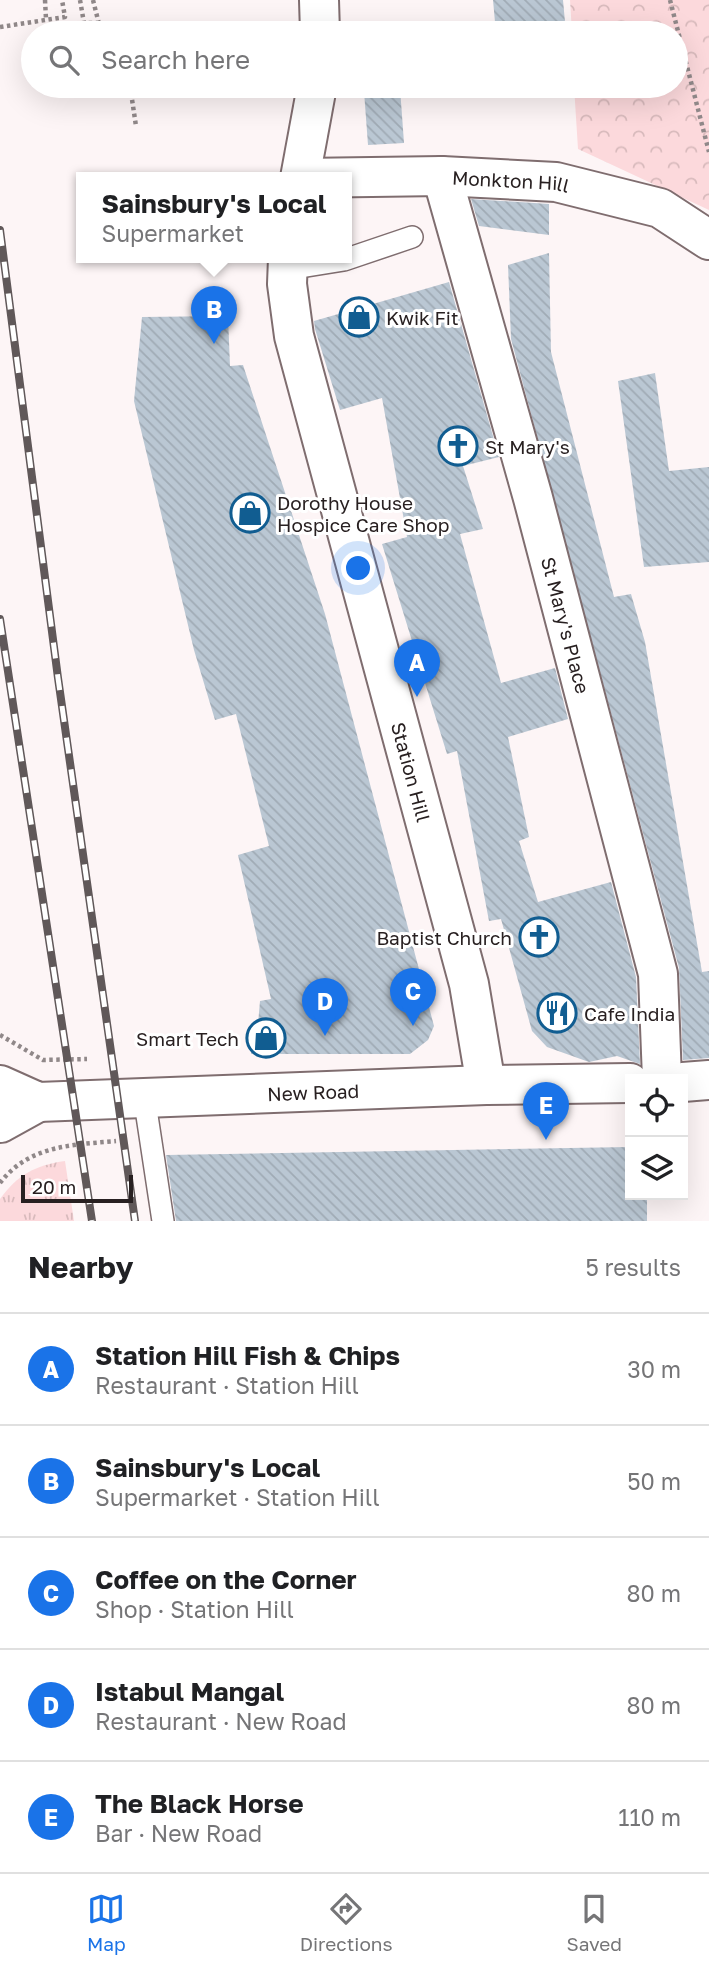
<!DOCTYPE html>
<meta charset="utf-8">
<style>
:root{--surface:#fff;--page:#f2f2f2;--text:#202124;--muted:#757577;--line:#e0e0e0;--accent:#1a73e8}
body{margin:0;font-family:"Golos Text",sans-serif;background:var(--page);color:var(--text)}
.controls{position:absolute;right:21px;bottom:21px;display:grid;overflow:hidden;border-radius:0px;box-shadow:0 7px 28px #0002}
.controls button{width:63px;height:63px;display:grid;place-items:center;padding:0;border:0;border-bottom:2px solid var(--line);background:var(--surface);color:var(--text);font:35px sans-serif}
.scale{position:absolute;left:21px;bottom:18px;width:112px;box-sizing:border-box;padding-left:7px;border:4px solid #282021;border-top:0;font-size:19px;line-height:24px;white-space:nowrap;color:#282021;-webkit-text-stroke:5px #fff;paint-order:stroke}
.you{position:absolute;left:359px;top:569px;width:24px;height:24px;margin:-18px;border:5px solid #fff;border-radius:50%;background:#1a73e8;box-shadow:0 0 0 10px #1a73e833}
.badge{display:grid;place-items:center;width:46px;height:46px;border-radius:50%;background:var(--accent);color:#fff;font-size:23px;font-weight:700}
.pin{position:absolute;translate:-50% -58px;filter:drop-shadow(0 2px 4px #0008)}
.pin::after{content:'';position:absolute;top:37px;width:24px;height:21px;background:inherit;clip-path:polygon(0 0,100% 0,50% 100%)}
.popup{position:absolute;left:76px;top:172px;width:276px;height:91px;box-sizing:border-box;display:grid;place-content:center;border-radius:0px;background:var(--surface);filter:drop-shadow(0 2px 5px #0005);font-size:23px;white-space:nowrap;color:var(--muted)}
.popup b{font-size:26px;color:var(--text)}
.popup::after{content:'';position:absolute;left:50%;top:100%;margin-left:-14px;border:14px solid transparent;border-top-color:var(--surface)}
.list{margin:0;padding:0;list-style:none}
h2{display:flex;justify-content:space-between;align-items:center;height:91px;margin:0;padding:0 28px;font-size:30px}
h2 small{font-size:23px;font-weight:400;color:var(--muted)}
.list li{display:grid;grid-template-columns:46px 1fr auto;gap:21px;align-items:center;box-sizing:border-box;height:112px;padding:0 28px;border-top:2px solid var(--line)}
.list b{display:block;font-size:26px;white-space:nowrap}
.list p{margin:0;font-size:23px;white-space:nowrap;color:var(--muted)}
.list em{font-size:23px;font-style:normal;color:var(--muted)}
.icon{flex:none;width:38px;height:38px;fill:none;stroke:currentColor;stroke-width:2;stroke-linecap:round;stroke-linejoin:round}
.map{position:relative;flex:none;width:709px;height:1221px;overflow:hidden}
.search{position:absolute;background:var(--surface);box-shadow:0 7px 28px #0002;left:21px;right:21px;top:21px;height:77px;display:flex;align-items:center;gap:18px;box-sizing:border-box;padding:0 24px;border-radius:38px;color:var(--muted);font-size:26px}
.sheet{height:651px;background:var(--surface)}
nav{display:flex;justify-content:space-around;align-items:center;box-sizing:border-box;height:98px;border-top:2px solid var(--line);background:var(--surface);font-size:19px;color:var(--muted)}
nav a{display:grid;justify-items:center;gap:4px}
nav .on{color:var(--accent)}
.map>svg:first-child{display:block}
.grass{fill:url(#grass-tufts)}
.park{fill:url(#park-crowns)}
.building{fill:url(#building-back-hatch)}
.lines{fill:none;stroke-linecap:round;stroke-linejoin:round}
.service-casing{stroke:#7f6d6f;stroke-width:24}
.minor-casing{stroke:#7f6d6f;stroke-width:42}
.tertiary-casing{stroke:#7f6d6f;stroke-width:42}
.path{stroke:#908889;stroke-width:4.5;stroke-dasharray:3.5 3.5;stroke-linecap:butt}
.service{stroke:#fff;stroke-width:21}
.minor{stroke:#fff;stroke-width:38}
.tertiary{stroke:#fff;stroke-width:38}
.rail-casing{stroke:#605859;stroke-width:8}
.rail{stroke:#fff;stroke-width:5;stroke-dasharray:16;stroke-linecap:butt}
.labels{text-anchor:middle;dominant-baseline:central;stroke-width:6;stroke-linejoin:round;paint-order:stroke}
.street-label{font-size:19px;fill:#282021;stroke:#fff}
.poi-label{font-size:19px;fill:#282021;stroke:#fff;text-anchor:start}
</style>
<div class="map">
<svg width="709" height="1221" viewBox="0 0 709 1221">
<defs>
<pattern id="grass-tufts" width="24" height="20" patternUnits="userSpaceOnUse" patternTransform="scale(1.75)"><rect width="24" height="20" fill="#fcd9dc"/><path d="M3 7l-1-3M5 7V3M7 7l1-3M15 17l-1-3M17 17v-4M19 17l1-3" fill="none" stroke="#d8babc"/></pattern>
<pattern id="park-crowns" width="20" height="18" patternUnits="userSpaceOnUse" patternTransform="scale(1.75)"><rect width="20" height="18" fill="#fcd9dc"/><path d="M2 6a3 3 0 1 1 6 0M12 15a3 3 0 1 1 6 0" fill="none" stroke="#d8babc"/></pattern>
<pattern id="building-back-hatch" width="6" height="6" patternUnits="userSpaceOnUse" patternTransform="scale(1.75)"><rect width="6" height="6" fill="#bac7d3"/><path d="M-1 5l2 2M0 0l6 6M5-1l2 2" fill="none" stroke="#a0abb5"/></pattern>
</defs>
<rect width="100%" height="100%" fill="#fdf5f6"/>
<!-- grass -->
<path class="grass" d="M65,1161l9,60h-74v-22c17,-24 36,-34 65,-38z"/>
<!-- park -->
<polygon class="park" points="570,0 709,0 709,210 578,149 574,86 676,86 676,33 572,33"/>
<!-- building -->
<g class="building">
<polygon points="493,0 563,0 566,33 496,33"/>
<polygon points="400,88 404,143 368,145 364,91"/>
<polygon points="471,199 549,204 549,235 479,226"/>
<polygon points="549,253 551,352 614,597 631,594 645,642 702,972 709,971 709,1058 683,1060 679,968 511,339 508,265"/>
<polygon points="449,282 499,457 463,466 483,529 460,534 501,683 555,668 568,719 508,737 529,837 519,841 538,902 611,882 636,977 640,1064 617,1056 589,1062 547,1047 532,1031 501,919 489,921 457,751 447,754 382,544 407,537 382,398 340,410 315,329 314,321"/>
<polygon points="228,316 230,366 243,365 325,614 434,1026 428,1040 410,1054 251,1054 252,1025 258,1024 260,1001 271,999 238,855 269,846 236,714 215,720 194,650 134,401 142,317"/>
<polygon points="655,373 669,471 709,467 709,562 644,567 618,381"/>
<polygon points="630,1147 630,1195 647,1195 647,1221 176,1221 166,1155"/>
</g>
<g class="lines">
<!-- service casing -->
<g class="service-casing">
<g id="service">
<polyline points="288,269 344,260 412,237"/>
<polyline points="144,1096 163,1221"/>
</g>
</g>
<!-- minor casing -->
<g class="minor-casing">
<g id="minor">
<path id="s1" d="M442,176l91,322 125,476 4,105"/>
<path id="s2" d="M301,178l141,-2 114,6 104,26 49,32"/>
</g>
</g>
<!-- tertiary casing -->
<g class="tertiary-casing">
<g id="tertiary">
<polyline points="319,0 320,33"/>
<polyline points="300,178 317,86"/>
<path id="s3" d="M288,258l-1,26 7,52 175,648 17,101"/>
<polyline points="683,1082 709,1080"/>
<path id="s4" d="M0,1085l38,17 448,-17 144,-2"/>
<polyline points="0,1123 38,1102"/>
</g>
</g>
<!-- path -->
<g class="path">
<polyline points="45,0 46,19"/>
<polyline points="80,0 84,23 97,23"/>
<polyline points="93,0 100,28 110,33"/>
<polyline points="670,0 709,152"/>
<polyline points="0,27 65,17 62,0"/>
<polyline points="131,33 281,28"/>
<polyline points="130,86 136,126"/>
<polyline points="0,1035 43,1060 87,1059"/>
<path d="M0,1183c29,-38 72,-38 116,-42"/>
</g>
<!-- service -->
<use href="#service" class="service"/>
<!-- minor -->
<use href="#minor" class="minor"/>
<!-- tertiary -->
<use href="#tertiary" class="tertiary"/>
<!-- rail casing -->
<g class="rail-casing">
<g id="rail">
<polyline points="0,230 58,678 135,1221"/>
<polyline points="0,619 92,1221"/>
</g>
</g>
<!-- rail -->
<use href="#rail" class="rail"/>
</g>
<!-- icons -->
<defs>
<g id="shop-ring" transform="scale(2.0125)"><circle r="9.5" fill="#fff" stroke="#115d91" stroke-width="1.5"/><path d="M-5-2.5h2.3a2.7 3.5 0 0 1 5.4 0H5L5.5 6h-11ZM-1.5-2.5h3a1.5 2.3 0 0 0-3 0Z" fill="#115d91"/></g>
<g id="church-ring" transform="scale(2.0125)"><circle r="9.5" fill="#fff" stroke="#115d91" stroke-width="1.5"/><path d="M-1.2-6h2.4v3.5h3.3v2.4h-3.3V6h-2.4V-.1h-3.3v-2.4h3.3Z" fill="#115d91"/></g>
<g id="restaurant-ring" transform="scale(2.0125)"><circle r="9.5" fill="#fff" stroke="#115d91" stroke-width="1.5"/><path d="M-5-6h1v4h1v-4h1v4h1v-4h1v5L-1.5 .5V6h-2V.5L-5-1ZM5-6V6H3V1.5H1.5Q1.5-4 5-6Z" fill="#115d91"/></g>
</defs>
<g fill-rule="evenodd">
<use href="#shop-ring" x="359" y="317"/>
<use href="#church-ring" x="458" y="446"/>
<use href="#shop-ring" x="250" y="513"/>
<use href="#church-ring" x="539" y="937"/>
<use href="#restaurant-ring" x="557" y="1013"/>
<use href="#shop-ring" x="266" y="1038"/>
</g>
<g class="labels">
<!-- street labels -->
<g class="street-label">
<text stroke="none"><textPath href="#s2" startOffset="210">Monkton Hill</textPath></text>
<text stroke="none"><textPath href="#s1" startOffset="466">St Mary's Place</textPath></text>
<text stroke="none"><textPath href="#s3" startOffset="530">Station Hill</textPath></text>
<text stroke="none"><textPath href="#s4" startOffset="317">New Road</textPath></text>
</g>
<!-- poi labels -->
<g class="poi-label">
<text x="386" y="317">Kwik Fit</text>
<text x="485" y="446">St Mary's</text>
<text x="277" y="502">Dorothy House<tspan x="277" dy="22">Hospice Care Shop</tspan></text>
<text x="512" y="937" text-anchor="end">Baptist Church</text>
<text x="584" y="1013">Cafe India</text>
<text x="239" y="1038" text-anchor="end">Smart Tech</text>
</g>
</g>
</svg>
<div class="controls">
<button><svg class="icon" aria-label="locate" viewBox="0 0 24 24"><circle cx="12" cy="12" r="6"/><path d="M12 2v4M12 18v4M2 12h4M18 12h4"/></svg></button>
<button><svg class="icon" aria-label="layers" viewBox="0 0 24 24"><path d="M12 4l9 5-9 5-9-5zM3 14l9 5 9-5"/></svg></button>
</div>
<div class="scale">20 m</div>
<div class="you"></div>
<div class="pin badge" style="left:417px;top:697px">A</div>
<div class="pin badge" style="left:214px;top:344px">B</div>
<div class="popup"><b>Sainsbury's Local</b>Supermarket</div>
<div class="pin badge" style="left:413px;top:1026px">C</div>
<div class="pin badge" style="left:325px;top:1036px">D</div>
<div class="pin badge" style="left:546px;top:1140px">E</div>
<div class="search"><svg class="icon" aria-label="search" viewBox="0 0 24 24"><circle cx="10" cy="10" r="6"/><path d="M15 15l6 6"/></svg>Search here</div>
</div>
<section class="sheet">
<h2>Nearby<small>5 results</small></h2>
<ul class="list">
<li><span class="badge">A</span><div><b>Station Hill Fish &amp; Chips</b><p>Restaurant · Station Hill</p></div><em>30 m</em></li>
<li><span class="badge">B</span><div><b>Sainsbury's Local</b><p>Supermarket · Station Hill</p></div><em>50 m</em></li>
<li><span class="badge">C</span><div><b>Coffee on the Corner</b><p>Shop · Station Hill</p></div><em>80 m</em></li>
<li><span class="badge">D</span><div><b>Istabul Mangal</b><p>Restaurant · New Road</p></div><em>80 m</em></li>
<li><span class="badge">E</span><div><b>The Black Horse</b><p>Bar · New Road</p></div><em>110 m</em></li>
</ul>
</section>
<nav>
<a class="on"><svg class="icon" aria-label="map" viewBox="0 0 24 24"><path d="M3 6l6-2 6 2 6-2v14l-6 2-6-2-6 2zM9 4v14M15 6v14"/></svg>Map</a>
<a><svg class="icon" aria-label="directions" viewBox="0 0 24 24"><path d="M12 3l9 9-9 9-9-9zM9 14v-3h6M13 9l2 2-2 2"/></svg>Directions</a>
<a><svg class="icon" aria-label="saved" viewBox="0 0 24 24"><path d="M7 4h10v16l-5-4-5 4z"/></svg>Saved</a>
</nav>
